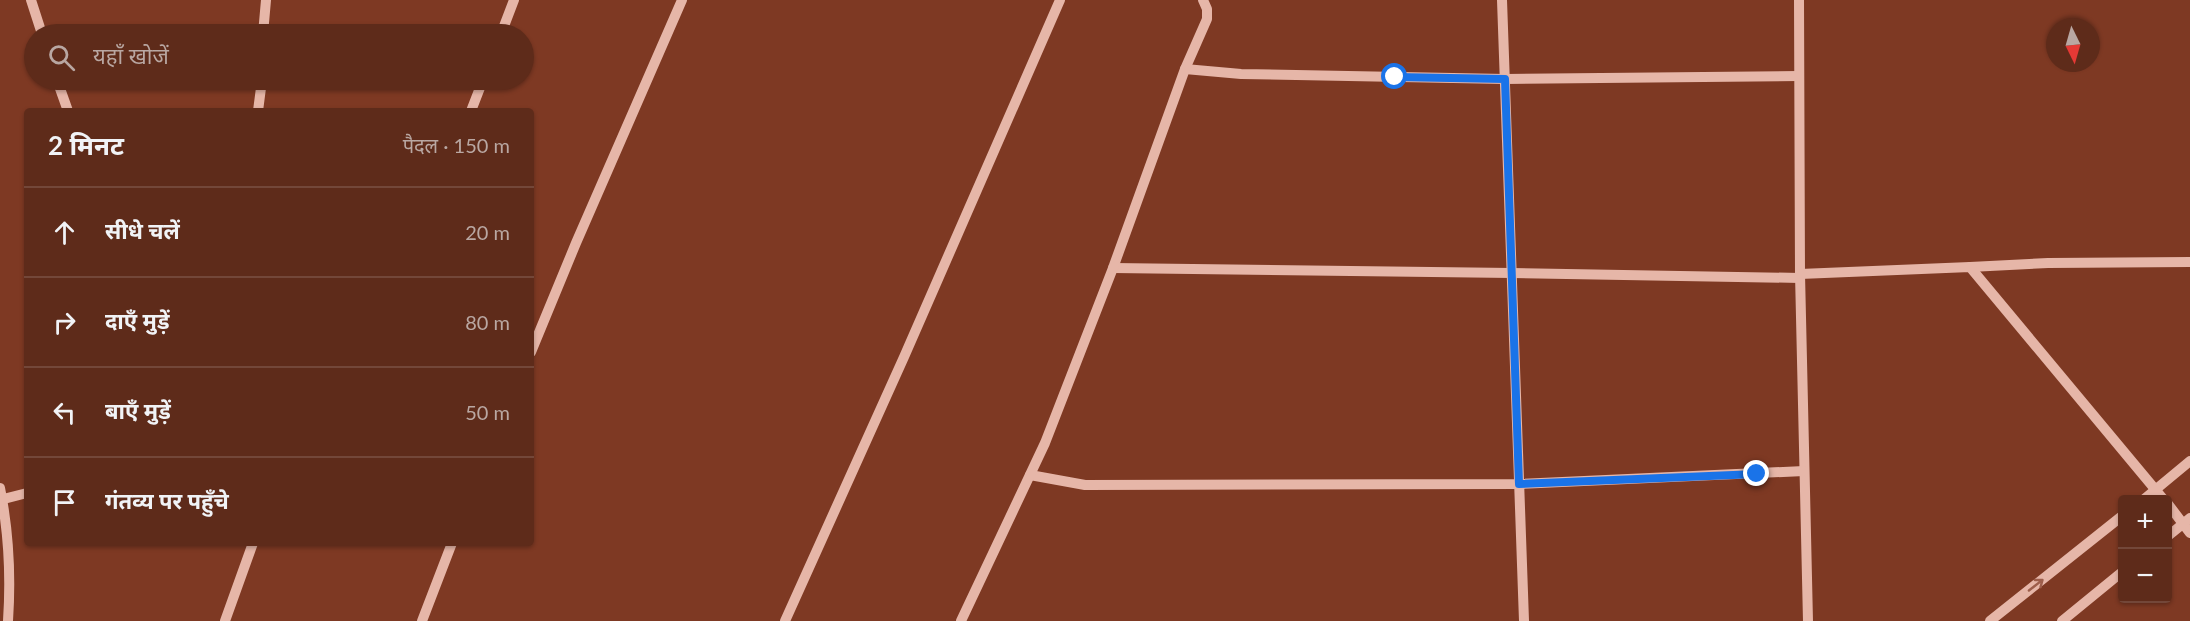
<!DOCTYPE html>
<html lang="hi">
<meta charset="utf-8">
<style>
:root{--surface:#5e2b1a;--page:#643323;--text:#f1f3f6;--muted:#b9a7a2;--line:#734739}
body{margin:0;font-family:Lato,"Noto Sans Devanagari",sans-serif;background:var(--page);color:var(--text)}
.controls{position:absolute;right:18px;bottom:18px;display:grid;overflow:hidden;border-radius:6px;box-shadow:0 2px 4px #0004}
.controls button{width:54px;height:54px;display:grid;place-items:center;padding:0;border:0;border-bottom:2px solid var(--line);background:var(--surface);color:var(--text);font:30px sans-serif}
.compass{position:absolute;left:2046px;top:18px;width:54px;height:54px;border-radius:50%;background:var(--surface);box-shadow:0 2px 4px #0004;rotate:175deg}
.stop{position:absolute;width:18px;height:18px;margin:-14px;border:4px solid #1a73e8;border-radius:50%;background:#fff}
.stop.end{background:#1a73e8;border-color:#fff;box-shadow:0 2px 6px #0008}
.list{margin:0;padding:0;list-style:none}
h2{display:flex;justify-content:space-between;align-items:center;height:78px;margin:0;padding:0 24px;font-size:26px}
h2 small{font-size:20px;font-weight:400;color:var(--muted)}
.list li{display:grid;grid-template-columns:39px 1fr auto;gap:18px;align-items:center;box-sizing:border-box;height:90px;padding:0 24px;border-top:2px solid var(--line)}
.list b{display:block;font-size:22px;white-space:nowrap}
.list em{font-size:20px;font-style:normal;color:var(--muted)}
.icon{flex:none;width:33px;height:33px;fill:none;stroke:currentColor;stroke-width:2;stroke-linecap:round;stroke-linejoin:round}
.map{position:relative;flex:none;width:2190px;height:621px;overflow:hidden}
.search{position:absolute;background:var(--surface);box-shadow:0 2px 4px #0004;left:24px;top:24px;width:510px;height:66px;display:flex;align-items:center;gap:15px;box-sizing:border-box;padding:0 21px;border-radius:33px;color:var(--muted);font-size:22px}
.panel{position:absolute;background:var(--surface);box-shadow:0 2px 4px #0004;left:24px;top:108px;width:510px;height:438px;border-radius:6px}
.map>svg:first-child{display:block}
.lines{fill:none;stroke-linecap:round;stroke-linejoin:round}
.minor{stroke:#e6b6a8;stroke-width:10}
.oneway{stroke:#9d5e4b}
.route{stroke:#1a73e8;stroke-width:8}
</style>
<div class="map">
<svg width="2190" height="621" viewBox="0 0 2190 621">
<rect width="100%" height="100%" fill="#7e3923"/>
<g class="lines">
<!-- minor -->
<g class="minor">
<polyline points="31,0 42,34"/>
<polyline points="1502,0 1524,621"/>
<polyline points="1799,0 1800,274 1808,621"/>
<polyline points="263,34 266,0"/>
<polyline points="501,34 514,0"/>
<polyline points="1185,69 1241,74 1505,79 1799,76"/>
<polyline points="57,80 68,111"/>
<polyline points="258,111 262,80"/>
<polyline points="471,111 483,80"/>
<polyline points="1970,267 2048,263 2190,262"/>
<polyline points="1113,268 1512,273 1800,278"/>
<polyline points="1800,274 1970,267 2164,500"/>
<polyline points="531,352 576,243 682,0"/>
<polyline points="1030,475 1085,485 1519,484 1804,471"/>
<path d="M0,488c9,45 11,88 8,133"/>
<polyline points="0,500 27,493"/>
<polyline points="2143,500 2190,461"/>
<polyline points="2168,504 2190,533"/>
<polyline points="2168,536 2190,518"/>
<polyline points="225,621 253,543"/>
<polyline points="422,621 452,543"/>
<polyline points="785,621 904,357 1060,0"/>
<polyline points="961,621 1045,443 1113,268 1185,69 1207,19 1207,9 1203,0"/>
<polyline points="1990,621 2122,516"/>
<polyline points="2062,621 2122,572"/>
</g>
</g>
<!-- one-way arrows -->
<defs><path id="oneway-shaft" d="M-6 0H5M1.5-3L5.5 0L1.5 3" fill="none" stroke-width="1.6" stroke-linecap="round" stroke-linejoin="round" transform="scale(1.5)"/></defs>
<use class="oneway" href="#oneway-shaft" transform="translate(2036 585) rotate(-38)"/>
<g class="lines">
<!-- route -->
<polyline class="route" points="1395,77 1505,79 1519,484 1757,474"/>
</g>
</svg>
<div class="controls">
<button>+</button>
<button>−</button>
</div>
<svg class="compass" viewBox="-18 -18 36 36"><path d="M0-13l5 13h-10z" fill="#e53935"/><path d="M0 13l5-13h-10z" fill="#b9a7a2"/></svg>
<div class="stop" style="left:1395px;top:77px"></div>
<div class="stop end" style="left:1757px;top:474px"></div>
<div class="search"><svg class="icon" aria-label="search" viewBox="0 0 24 24"><circle cx="10" cy="10" r="6"/><path d="M15 15l6 6"/></svg>यहाँ खोजें</div>
<section class="panel">
<h2>2 मिनट<small>पैदल · 150 m</small></h2>
<ul class="list">
<li><svg class="icon" aria-label="ahead" viewBox="0 0 24 24"><path d="M12 20V5M6 11l6-6 6 6"/></svg><div><b>सीधे चलें</b></div><em>20 m</em></li>
<li><svg class="icon" aria-label="right" viewBox="0 0 24 24"><path d="M7 20v-9h11M14 6l5 5-5 5"/></svg><div><b>दाएँ मुड़ें</b></div><em>80 m</em></li>
<li><svg class="icon" aria-label="left" viewBox="0 0 24 24"><path d="M17 20v-9H6M10 6l-5 5 5 5"/></svg><div><b>बाएँ मुड़ें</b></div><em>50 m</em></li>
<li><svg class="icon" aria-label="arrive" viewBox="0 0 24 24"><path d="M6 21V4h12l-3 4 3 4H6"/></svg><div><b>गंतव्य पर पहुँचे</b></div></li>
</ul>
</section>
</div>
